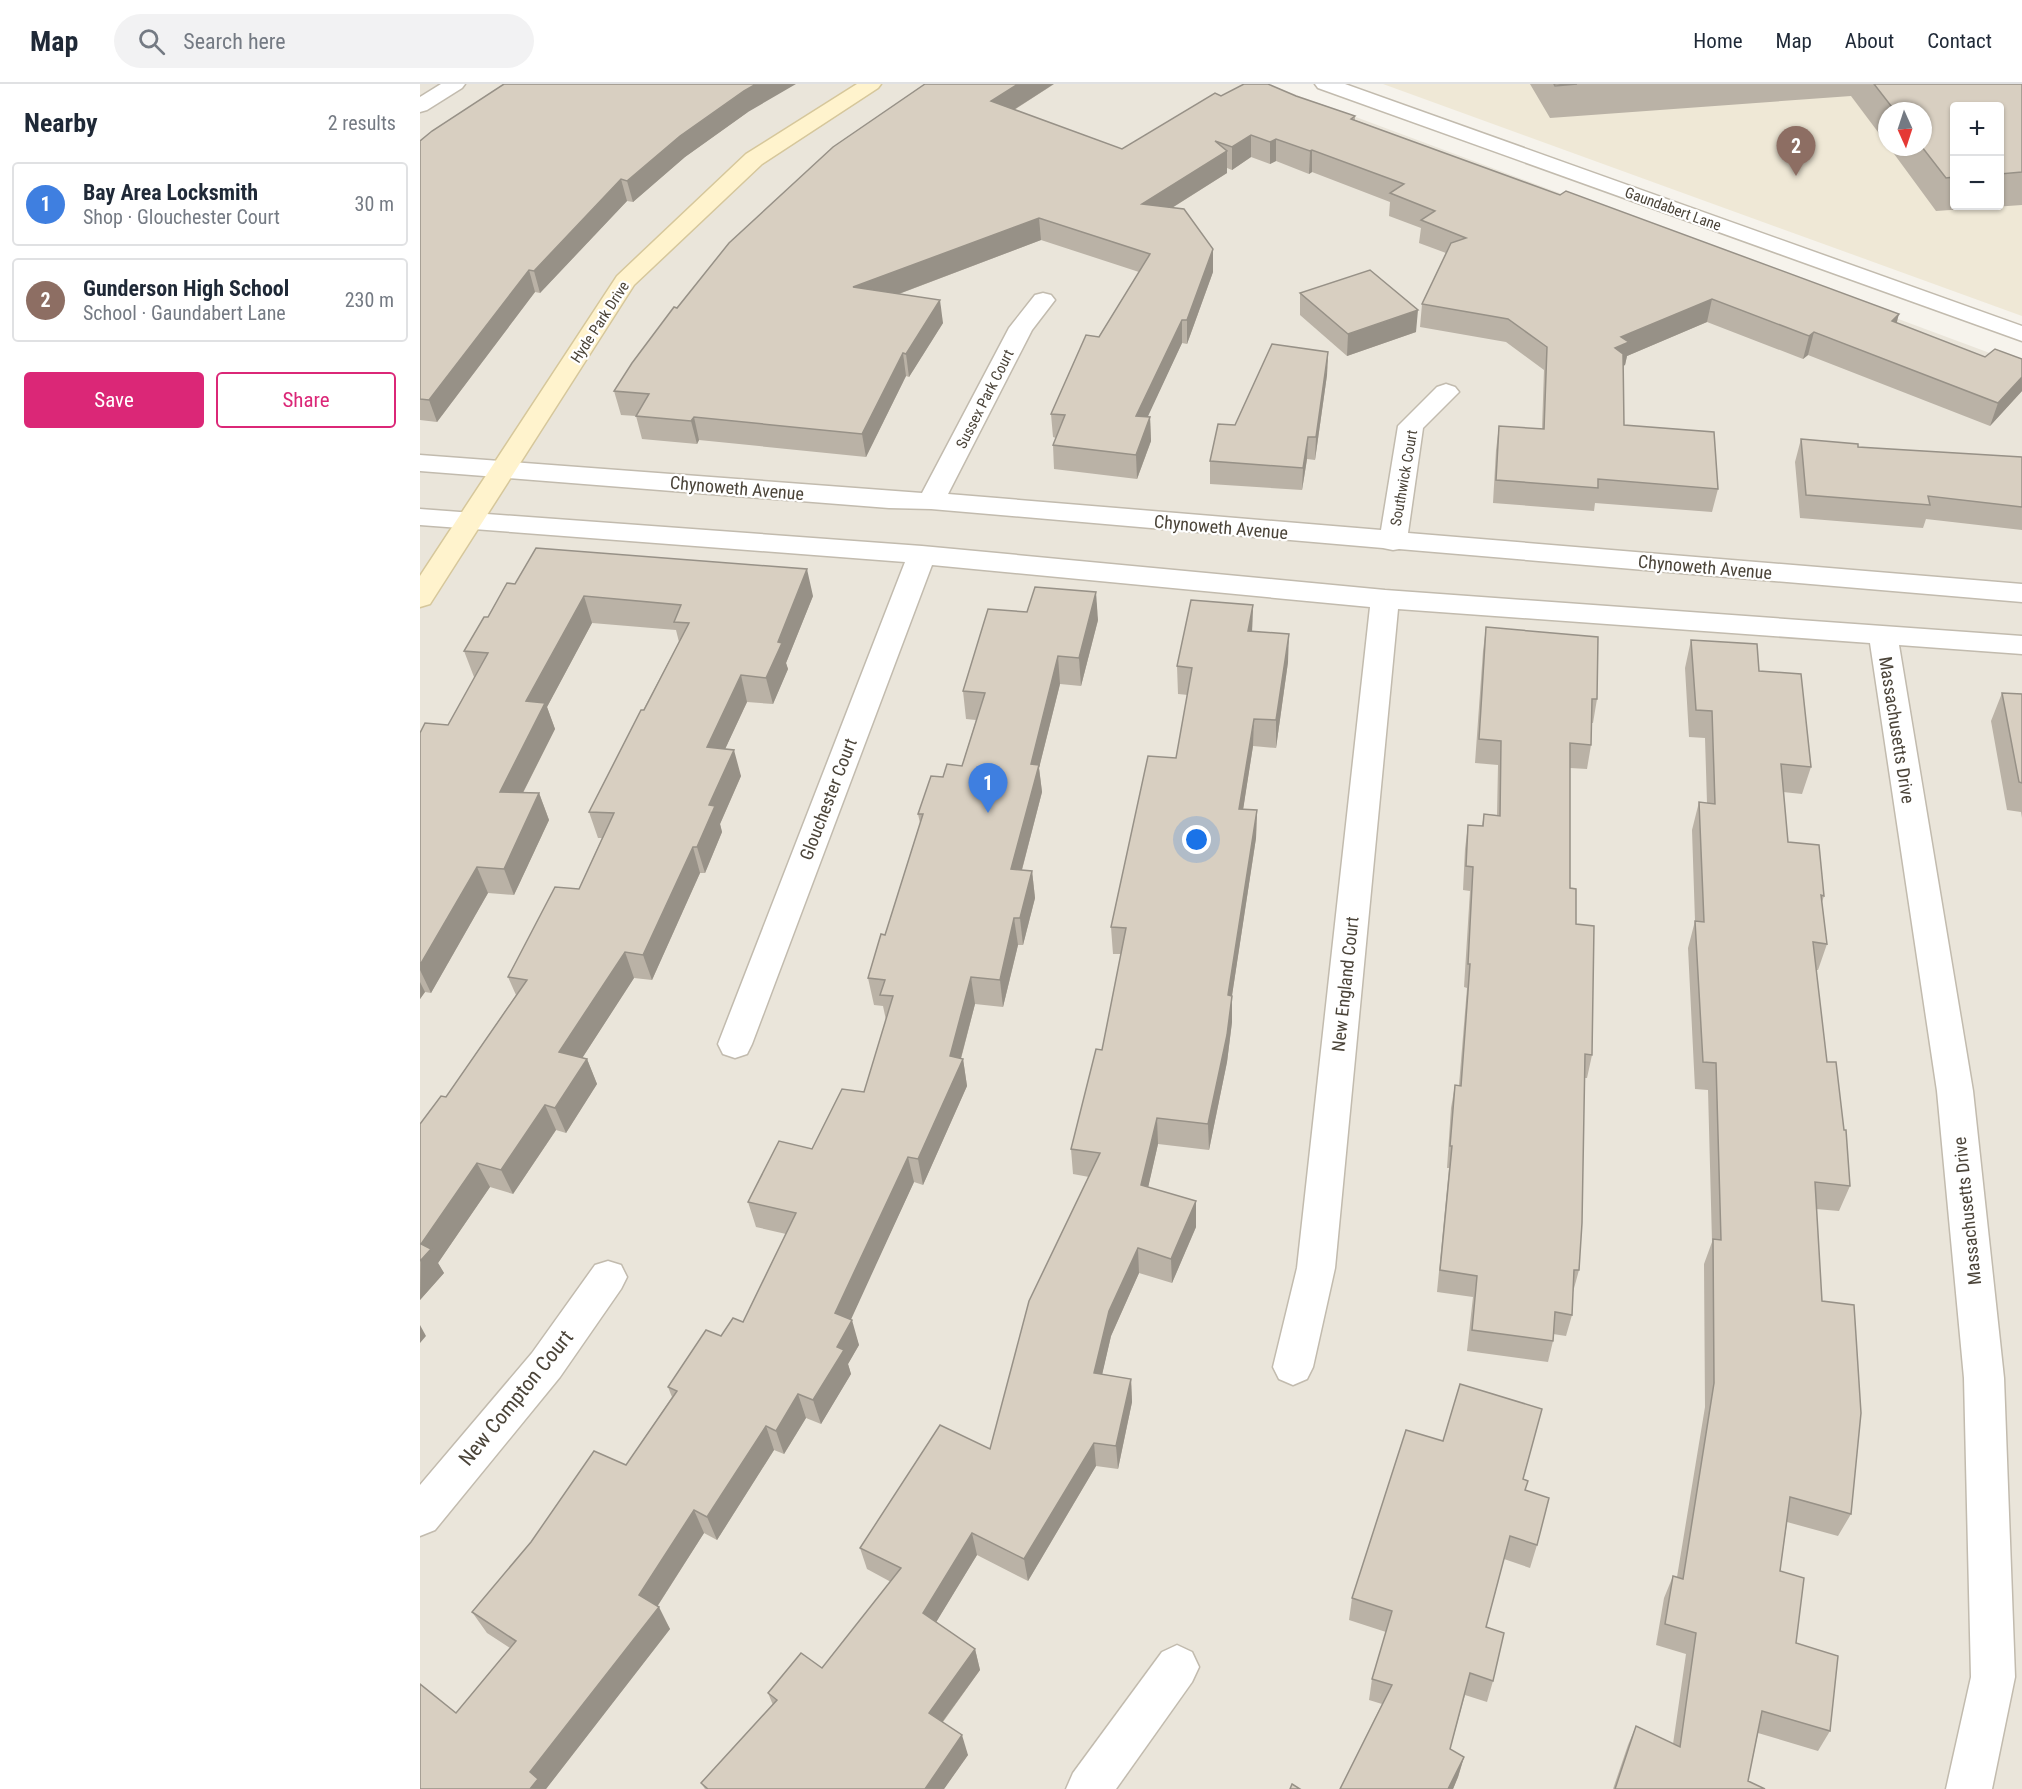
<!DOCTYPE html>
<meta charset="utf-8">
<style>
:root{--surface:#fff;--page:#f2f2f3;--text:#1f2937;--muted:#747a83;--line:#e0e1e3;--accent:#db2777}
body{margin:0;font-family:"Roboto Condensed",sans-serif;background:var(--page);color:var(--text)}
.controls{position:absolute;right:18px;top:18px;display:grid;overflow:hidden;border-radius:6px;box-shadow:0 2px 4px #0004}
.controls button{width:54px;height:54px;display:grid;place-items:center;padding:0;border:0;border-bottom:2px solid var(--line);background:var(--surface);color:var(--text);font:30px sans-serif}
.compass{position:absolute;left:1458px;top:18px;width:54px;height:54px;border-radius:50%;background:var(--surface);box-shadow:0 2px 4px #0004;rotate:177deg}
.you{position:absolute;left:777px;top:756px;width:21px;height:21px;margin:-15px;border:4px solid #fff;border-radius:50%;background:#1a73e8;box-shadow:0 0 0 9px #1a73e833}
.badge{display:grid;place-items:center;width:39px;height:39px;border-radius:50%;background:var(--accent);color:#fff;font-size:20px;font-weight:700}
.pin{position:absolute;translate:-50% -50px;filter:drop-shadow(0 2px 3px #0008)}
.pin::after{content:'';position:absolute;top:32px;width:21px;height:18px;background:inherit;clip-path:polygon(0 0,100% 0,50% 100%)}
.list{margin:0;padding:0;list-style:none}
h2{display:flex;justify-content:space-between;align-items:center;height:78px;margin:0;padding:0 24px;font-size:26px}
h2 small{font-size:20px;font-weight:400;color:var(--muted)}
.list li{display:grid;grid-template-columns:39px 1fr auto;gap:18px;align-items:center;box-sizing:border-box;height:84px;margin:0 12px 12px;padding:0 12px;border:2px solid var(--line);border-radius:6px}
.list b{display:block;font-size:22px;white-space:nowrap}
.list p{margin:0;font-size:20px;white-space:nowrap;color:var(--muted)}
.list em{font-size:20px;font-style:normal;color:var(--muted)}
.actions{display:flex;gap:12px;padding:18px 24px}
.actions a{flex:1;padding:14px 0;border:2px solid var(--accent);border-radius:6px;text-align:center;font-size:21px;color:var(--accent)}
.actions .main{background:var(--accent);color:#fff}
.icon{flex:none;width:33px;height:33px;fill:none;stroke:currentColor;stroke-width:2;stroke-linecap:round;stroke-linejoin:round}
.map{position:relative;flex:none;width:1602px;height:1705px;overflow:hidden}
header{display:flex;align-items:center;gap:36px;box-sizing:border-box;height:84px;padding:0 30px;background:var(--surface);border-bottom:2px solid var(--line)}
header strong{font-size:28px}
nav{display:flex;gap:33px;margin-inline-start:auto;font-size:21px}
.search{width:420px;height:54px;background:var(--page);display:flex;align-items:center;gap:15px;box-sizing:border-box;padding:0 21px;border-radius:33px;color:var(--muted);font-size:22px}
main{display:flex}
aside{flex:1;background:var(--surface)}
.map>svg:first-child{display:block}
.residential{fill:#eae5da}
.education{fill:#efe8d6;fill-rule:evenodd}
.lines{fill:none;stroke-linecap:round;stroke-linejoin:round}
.street-casing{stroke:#c2bbae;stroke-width:3}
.secondary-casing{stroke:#d6c79b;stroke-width:3}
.street{fill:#fff;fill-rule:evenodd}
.secondary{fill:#fff3cd;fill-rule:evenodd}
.wall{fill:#bab2a6;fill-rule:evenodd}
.shaded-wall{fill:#979187}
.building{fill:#d8cfc1;stroke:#979187;stroke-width:1.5}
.labels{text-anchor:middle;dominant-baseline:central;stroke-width:4.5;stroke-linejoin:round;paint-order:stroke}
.far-street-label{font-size:15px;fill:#4b4439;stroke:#fff}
.street-label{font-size:18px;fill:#4b4439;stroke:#fff}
.near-street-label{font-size:21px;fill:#4b4439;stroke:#fff}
</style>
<header>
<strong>Map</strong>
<div class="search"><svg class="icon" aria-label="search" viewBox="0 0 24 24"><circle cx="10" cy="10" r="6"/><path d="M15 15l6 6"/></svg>Search here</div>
<nav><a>Home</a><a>Map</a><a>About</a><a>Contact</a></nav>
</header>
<main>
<aside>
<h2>Nearby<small>2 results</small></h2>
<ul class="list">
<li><span class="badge" style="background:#3f7fe0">1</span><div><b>Bay Area Locksmith</b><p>Shop · Glouchester Court</p></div><em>30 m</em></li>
<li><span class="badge" style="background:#8d6e63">2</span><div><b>Gunderson High School</b><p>School · Gaundabert Lane</p></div><em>230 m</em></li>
</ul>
<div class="actions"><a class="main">Save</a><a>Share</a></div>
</aside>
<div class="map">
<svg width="1602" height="1705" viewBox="0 0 1602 1705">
<rect width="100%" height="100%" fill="#f6f3ec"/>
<!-- residential -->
<polygon class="residential" points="0,0 847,0 1602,281 1602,1705 0,1705"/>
<!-- education -->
<path class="education" d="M963,0h639v232zM1534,22h46v100h-46zM1467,27h36v36h-36z"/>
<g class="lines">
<!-- street casing -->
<g class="street-casing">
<g id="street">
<polygon points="21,0 45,0 42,4 7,26 0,28 0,13"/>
<polygon points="895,0 925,0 1602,242 1602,257 898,4"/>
<polygon points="623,209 631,211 635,216 612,246 528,410 961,446 978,342 1017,303 1026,300 1035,303 1039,308 1003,344 988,449 1602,500 1602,518 979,465 973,466 963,464 511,425 469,424 0,387 0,371 502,409 589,244 615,211"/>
<polygon points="0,425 502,462 965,506 1602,552 1602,570 1479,561 1553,1007 1584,1294 1595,1593 1572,1705 1526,1705 1551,1593 1544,1294 1517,1007 1450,559 978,525 915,1184 893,1283 887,1295 873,1301 859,1295 853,1283 877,1184 950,523 512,481 332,960 327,970 315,974 303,970 298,960 485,478 0,441"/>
<polygon points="188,1177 201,1181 207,1193 201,1205 140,1293 15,1446 0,1452 0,1401 112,1269 175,1181"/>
<polygon points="757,1561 772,1568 779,1583 772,1598 696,1705 646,1705 653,1689 742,1568"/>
</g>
</g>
<!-- secondary casing -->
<g class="secondary-casing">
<polygon id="secondary" points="437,0 461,0 458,4 342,80 214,201 10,520 0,523 0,492 197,192 326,70"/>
</g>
<!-- street -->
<use href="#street" class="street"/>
<!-- secondary -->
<use href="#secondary" class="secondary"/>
</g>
<!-- wall -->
<g class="wall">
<polygon points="634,0 594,26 702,65 801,12 876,12 935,32 935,36 1477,239 1565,273 1602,275 1602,307 1570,342 1388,271 1383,275 1287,238 1207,272 1205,281 1203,282 1204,341 1298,405 1292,428 1175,419 1174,427 1073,419 1076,366 1079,342 1122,345 1124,286 1086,258 1000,243 1002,220 1026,169 999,159 1001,144 969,132 970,118 892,88 889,90 856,77 850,80 831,73 812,86 807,84 807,89 752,124 793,188 767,260 762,259 727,333 730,333 731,357 717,395 634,385 633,361 636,354 633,353 631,330 719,188 621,156 479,210 523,239 489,293 486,292 446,373 279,356 277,360 222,355 216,332 201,331 194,307 257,224"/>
<path d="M1110,0h492v121l-86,6 -47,-64h34v-36h-36v33l-36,-48 -301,22zM1534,22h46v100h-46z"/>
<polygon points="328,28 265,73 213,118 207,117 120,209 115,208 17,338 0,336 0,57"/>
<polygon points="880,209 996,248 927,272 880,231"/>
<polygon points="908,268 907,291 895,376 887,375 882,406 790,400 790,377"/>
<polygon points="1381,355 1438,363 1602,373 1602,446 1506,435 1503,444 1380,434 1375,378"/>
<polygon points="87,499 393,512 366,579 368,585 353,620 327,618 305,665 321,692 300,740 302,748 285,789 280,789 232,896 214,894 162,974 167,975 177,1000 146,1049 136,1046 93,1110 70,1103 18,1179 24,1189 0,1216 0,1040 26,1013 96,911 88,893 159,805 182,754 178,754 169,728 259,558 256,546 172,539 127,623 135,645 103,709 119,709 129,736 94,811 68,809 11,909 5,908 0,915 0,649 28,641 55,593 54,593 44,567 68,533"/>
<polygon points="833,521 832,547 868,578 856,664 833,662 823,725 837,726 836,754 812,911 812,938 807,978 789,1066 738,1060 728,1103 776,1117 776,1143 752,1199 719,1189 691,1252 682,1290 711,1295 712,1318 698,1385 676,1382 608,1497 557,1471 516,1538 555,1565 560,1586 523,1638 548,1671 524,1705 285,1705 281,1699 353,1621 348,1609 402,1584 471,1498 447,1485 440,1464 570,1365 669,1093 653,1090 651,1065 682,966 701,870 693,870 691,843 756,674 768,611 758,610 757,582"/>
<polygon points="678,536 661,602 640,600 619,684 622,708 602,786 612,787 615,814 603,861 598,861 583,923 555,920 541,975 543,975 547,1002 503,1101 494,1098 430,1235 439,1261 428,1280 431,1290 401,1340 386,1334 364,1370 354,1366 297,1456 284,1449 237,1523 250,1545 126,1705 36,1629 90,1564 67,1549 52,1528 206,1381 252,1313 248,1303 301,1252 323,1238 366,1150 336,1143 328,1118 392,1065 444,1008 466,936 463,922 454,921 448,894 465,851 500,739 498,730 523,693 542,682 556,636 546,635 543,607"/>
<polygon points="1066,543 1177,615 1173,639 1171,639 1171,661 1167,685 1150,684 1150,804 1156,840 1172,971 1167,994 1164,994 1159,1186 1153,1208 1152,1231 1146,1252 1133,1250 1133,1257 1128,1278 1047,1267 1053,1213 1017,1208 1029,1084 1027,1084 1031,1024 1035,1001 1039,1001 1047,904 1044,903 1050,807 1043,806 1045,765 1048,741 1062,742 1064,730 1077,731 1078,681 1055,679 1063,567"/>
<polygon points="1271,556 1339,587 1391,683 1382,710 1363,708 1368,758 1404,812 1402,818 1407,860 1398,886 1396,886 1407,978 1430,1102 1419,1127 1396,1125 1402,1217 1431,1430 1418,1452 1367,1438 1360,1487 1376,1559 1410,1647 1398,1667 1338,1649 1328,1697 1345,1705 1193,1705 1208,1661 1216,1642 1253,1660 1266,1570 1236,1561 1244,1514 1253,1492 1257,1493 1285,1323 1284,1180 1292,1158 1288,1006 1275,1005 1268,864 1275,837 1272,746 1279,718 1287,719 1285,654 1269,653 1265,584"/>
<polygon points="1582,609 1602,610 1602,734 1601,728 1587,726 1571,637"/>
<polygon points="1104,1395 1117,1461 1110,1484 1084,1475 1066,1543 1073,1597 1067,1618 1045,1611 1030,1665 1044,1673 1038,1693 1033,1705 920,1705 962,1620 949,1616 952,1595 966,1548 929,1536 932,1514"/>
</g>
<!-- shaded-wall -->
<g class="shaded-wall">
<polygon points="336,0 376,0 328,28 265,73 213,118 207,97 260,52 324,7"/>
<polygon points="598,0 634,0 573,39 571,17"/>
<polygon points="831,51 831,73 812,86 812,63"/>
<polygon points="856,55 856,77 850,80 850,58"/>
<polygon points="892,66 892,88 889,90 890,67"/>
<polygon points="807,67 807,89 723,142 722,120"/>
<polygon points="201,95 207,117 120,209 114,187"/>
<polygon points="619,134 621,156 436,226 433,203"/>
<polygon points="793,165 793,188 767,260 767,236"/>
<polygon points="109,186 115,208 17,338 9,316"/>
<polygon points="1292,215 1287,238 1207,272 1205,281 1191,287 1195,264 1201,253"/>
<polygon points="520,216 523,239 489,293 486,270"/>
<polygon points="998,226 996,248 927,272 928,250"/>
<polygon points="1479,230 1473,253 1472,237"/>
<polygon points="762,236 762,259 717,356 716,332"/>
<polygon points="1394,248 1388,271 1383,275 1389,252"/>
<polygon points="908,268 907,291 895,376 896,353"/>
<polygon points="483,269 486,292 446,373 442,350"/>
<polygon points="1602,293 1602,307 1570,342 1578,319"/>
<polygon points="274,333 279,356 277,360 271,337"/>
<polygon points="730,333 731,357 717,395 716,371"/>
<polygon points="888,353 887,375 882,406 883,384"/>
<polygon points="387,485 393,512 366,579 368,585 353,620 346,594 358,558"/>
<polygon points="676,508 678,536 661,602 659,574"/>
<polygon points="164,512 172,539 127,623 135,645 90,734 80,708 106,617"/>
<polygon points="833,521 832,548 828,547"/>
<polygon points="869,550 868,578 856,664 856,636"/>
<polygon points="638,572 640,600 619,684 622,708 595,812 591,785 611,680"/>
<polygon points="321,591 327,618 294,689 287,663"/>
<polygon points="834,635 833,662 819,752 819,725"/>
<polygon points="314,666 321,692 300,740 302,748 285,789 277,763 289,721"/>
<polygon points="119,709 129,736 94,811 84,785"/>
<polygon points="837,726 836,754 808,938 808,911"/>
<polygon points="273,763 280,789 232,896 223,871"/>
<polygon points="57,783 68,809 11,909 0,886 0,881"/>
<polygon points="612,787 615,814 603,861 600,834"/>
<polygon points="594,834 598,861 583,923 580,896"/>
<polygon points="205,868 214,894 150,993 139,968"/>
<polygon points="551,893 555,920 538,985 543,975 547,1002 503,1101 498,1075 530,972"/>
<polygon points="0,898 5,908 0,915"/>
<polygon points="812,912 812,938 807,978 789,1066 788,1040"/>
<polygon points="167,975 177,1000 146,1049 135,1024"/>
<polygon points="125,1021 136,1046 93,1110 81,1086"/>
<polygon points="737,1034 738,1060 723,1126 721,1101"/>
<polygon points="488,1073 494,1098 423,1253 432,1236 439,1261 428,1280 431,1290 401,1340 393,1316 417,1263 415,1229"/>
<polygon points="57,1079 70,1103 18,1179 24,1189 0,1216 1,1160"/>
<polygon points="776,1117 776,1143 752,1199 751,1175"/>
<polygon points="718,1164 719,1189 691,1252 677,1313 674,1289 689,1227"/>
<polygon points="0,1241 6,1252 0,1259"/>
<polygon points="711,1295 712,1318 698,1385 696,1362"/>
<polygon points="378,1310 386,1334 364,1370 356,1347"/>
<polygon points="346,1342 354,1366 297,1456 287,1433"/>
<polygon points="674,1359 676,1382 608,1497 604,1475"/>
<polygon points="274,1426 284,1449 231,1532 219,1511"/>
<polygon points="552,1449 557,1471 509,1550 503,1529"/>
<polygon points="239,1523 250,1545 126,1705 110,1705 110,1688"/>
<polygon points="555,1565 560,1586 515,1648 509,1629"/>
<polygon points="542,1651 548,1671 524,1705 505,1705"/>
<polygon points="1044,1673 1038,1693 1033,1705 1028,1705"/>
</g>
<!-- building -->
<g class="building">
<polygon points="84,0 336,0 324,7 260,52 207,97 201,95 114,187 109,186 9,316 0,315 0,57 12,47"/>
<polygon points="505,0 598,0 571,17 702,65 795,9 801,12 824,0 848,0 876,12 935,32 931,35 1140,111 1146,107 1479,230 1472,237 1565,273 1575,265 1602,275 1602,293 1578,319 1394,248 1389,252 1292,215 1201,253 1209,258 1195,264 1203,270 1204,341 1294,348 1298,405 1178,395 1178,404 1076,396 1079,342 1124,345 1127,263 1088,235 1002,220 1031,159 1046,154 1001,136 1015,127 970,109 984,100 892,66 890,67 856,55 850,58 831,51 812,63 795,57 807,67 722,120 764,125 793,165 767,236 762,236 716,332 730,333 716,371 633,361 645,331 631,330 666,251 679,253 730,170 619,134 433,203 520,216 486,270 483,269 442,350 274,333 271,337 216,332 229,310 194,307 212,279 254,223 257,224 309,159 413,63"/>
<polygon points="1134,0 1157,0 1135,2"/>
<polygon points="1454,0 1602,0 1602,88 1580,90 1580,22 1534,22 1534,93 1526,94 1502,63 1503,27 1475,27"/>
<polygon points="950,186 998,226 928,250 880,209"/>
<polygon points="852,260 908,268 896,353 888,353 883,384 790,377 798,340 815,341"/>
<polygon points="1381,355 1438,360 1438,363 1602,373 1602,423 1508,412 1510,421 1386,411"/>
<polygon points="116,464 387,485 358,558 362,559 346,594 321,591 287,663 314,666 289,721 295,722 277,763 273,763 223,871 205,868 139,968 167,975 135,1024 125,1021 81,1086 57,1079 1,1160 11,1165 0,1177 0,1040 21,1012 26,1013 107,896 88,893 135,803 159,805 194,729 169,728 221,626 224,626 269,539 254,538 261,521 164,512 106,617 125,619 80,708 119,709 84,785 57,783 0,881 0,649 5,639 28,641 68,569 44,567 64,533 68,533 87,499 95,500"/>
<polygon points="615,503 676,508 659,574 638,572 611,680 619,681 591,785 612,787 600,834 594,834 580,896 551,893 530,972 543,975 498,1075 488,1073 415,1229 432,1236 417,1263 424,1266 393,1316 378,1310 356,1347 346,1342 287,1433 274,1426 219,1511 239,1523 110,1688 118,1695 110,1705 0,1705 0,1600 36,1629 96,1557 52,1528 111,1458 174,1367 206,1381 257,1307 248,1303 286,1246 301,1252 313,1234 323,1238 376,1129 328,1118 359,1057 392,1065 422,1005 444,1008 473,912 460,911 465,896 448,894 461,850 465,851 503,730 498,730 511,692 523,693 527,680 542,682 565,609 543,607 568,525 607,528"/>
<polygon points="771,516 833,521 828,547 869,550 856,636 834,635 819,725 837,726 808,911 812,912 807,951 788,1040 737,1034 721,1101 776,1117 751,1175 718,1164 689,1227 674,1289 711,1295 696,1362 674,1359 604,1475 552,1449 503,1529 555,1565 509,1629 542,1651 505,1705 288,1705 281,1699 357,1616 348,1609 381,1569 402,1584 481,1484 440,1464 520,1341 570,1365 609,1217 680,1069 651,1065 676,965 682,966 706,844 691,843 728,672 756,674 772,584 757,582"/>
<polygon points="1066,543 1178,553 1177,615 1172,615 1171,661 1150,659 1150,804 1156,805 1156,840 1174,842 1172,971 1165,970 1162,1139 1159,1186 1154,1186 1152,1231 1135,1228 1133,1257 1052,1246 1057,1192 1020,1186 1032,1062 1030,1062 1035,1001 1041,1002 1050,880 1048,880 1053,783 1046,782 1048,741 1063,742 1064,730 1080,732 1081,657 1059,655"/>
<polygon points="1271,556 1337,560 1339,587 1381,590 1391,683 1361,680 1368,758 1399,761 1404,812 1401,811 1407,860 1393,858 1407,978 1416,978 1424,1046 1426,1046 1430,1102 1395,1098 1402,1217 1434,1221 1441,1329 1431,1430 1370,1413 1360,1487 1384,1494 1376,1559 1418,1572 1410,1647 1342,1627 1328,1697 1345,1705 1195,1705 1216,1642 1260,1663 1276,1549 1245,1540 1253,1492 1263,1495 1294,1299 1293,1155 1301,1156 1296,979 1283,978 1275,837 1284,838 1279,718 1295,720 1292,627 1276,626"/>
<polygon points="1582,609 1602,610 1602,699 1599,698"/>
<polygon points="1040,1300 1122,1325 1103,1395 1108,1397 1105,1406 1129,1414 1117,1461 1090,1452 1066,1543 1084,1549 1073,1597 1050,1589 1030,1665 1044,1673 1028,1705 920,1705 972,1601 952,1595 972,1527 932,1514 986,1346 1023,1357"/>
<polygon points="872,1700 880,1705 870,1705"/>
</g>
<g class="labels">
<!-- far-street labels -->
<g class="far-street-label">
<text transform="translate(1253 125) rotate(20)">Gaundabert Lane</text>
<text transform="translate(180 238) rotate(-57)">Hyde Park Drive</text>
<text transform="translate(565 315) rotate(-63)">Sussex Park Court</text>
<text transform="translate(984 394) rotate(-80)">Southwick Court</text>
</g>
<!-- street labels -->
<g class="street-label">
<text transform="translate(317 404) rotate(5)">Chynoweth Avenue</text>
<text transform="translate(801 443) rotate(5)">Chynoweth Avenue</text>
<text transform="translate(1285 483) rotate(5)">Chynoweth Avenue</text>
<text transform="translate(1477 646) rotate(81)">Massachusetts Drive</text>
<text transform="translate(408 715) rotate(-69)">Glouchester Court</text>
<text transform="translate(925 900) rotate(-84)">New England Court</text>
<text transform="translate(1547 1127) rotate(-96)">Massachusetts Drive</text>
</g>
<!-- near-street labels -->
<g class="near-street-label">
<text transform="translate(96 1314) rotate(-51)">New Compton Court</text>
</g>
</g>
</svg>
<div class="controls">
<button>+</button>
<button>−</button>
</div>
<svg class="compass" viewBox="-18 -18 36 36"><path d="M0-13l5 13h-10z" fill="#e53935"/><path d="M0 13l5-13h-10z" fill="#747a83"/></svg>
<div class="you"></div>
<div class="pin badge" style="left:568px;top:729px;background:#3f7fe0">1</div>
<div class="pin badge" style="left:1376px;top:92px;background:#8d6e63">2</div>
</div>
</main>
